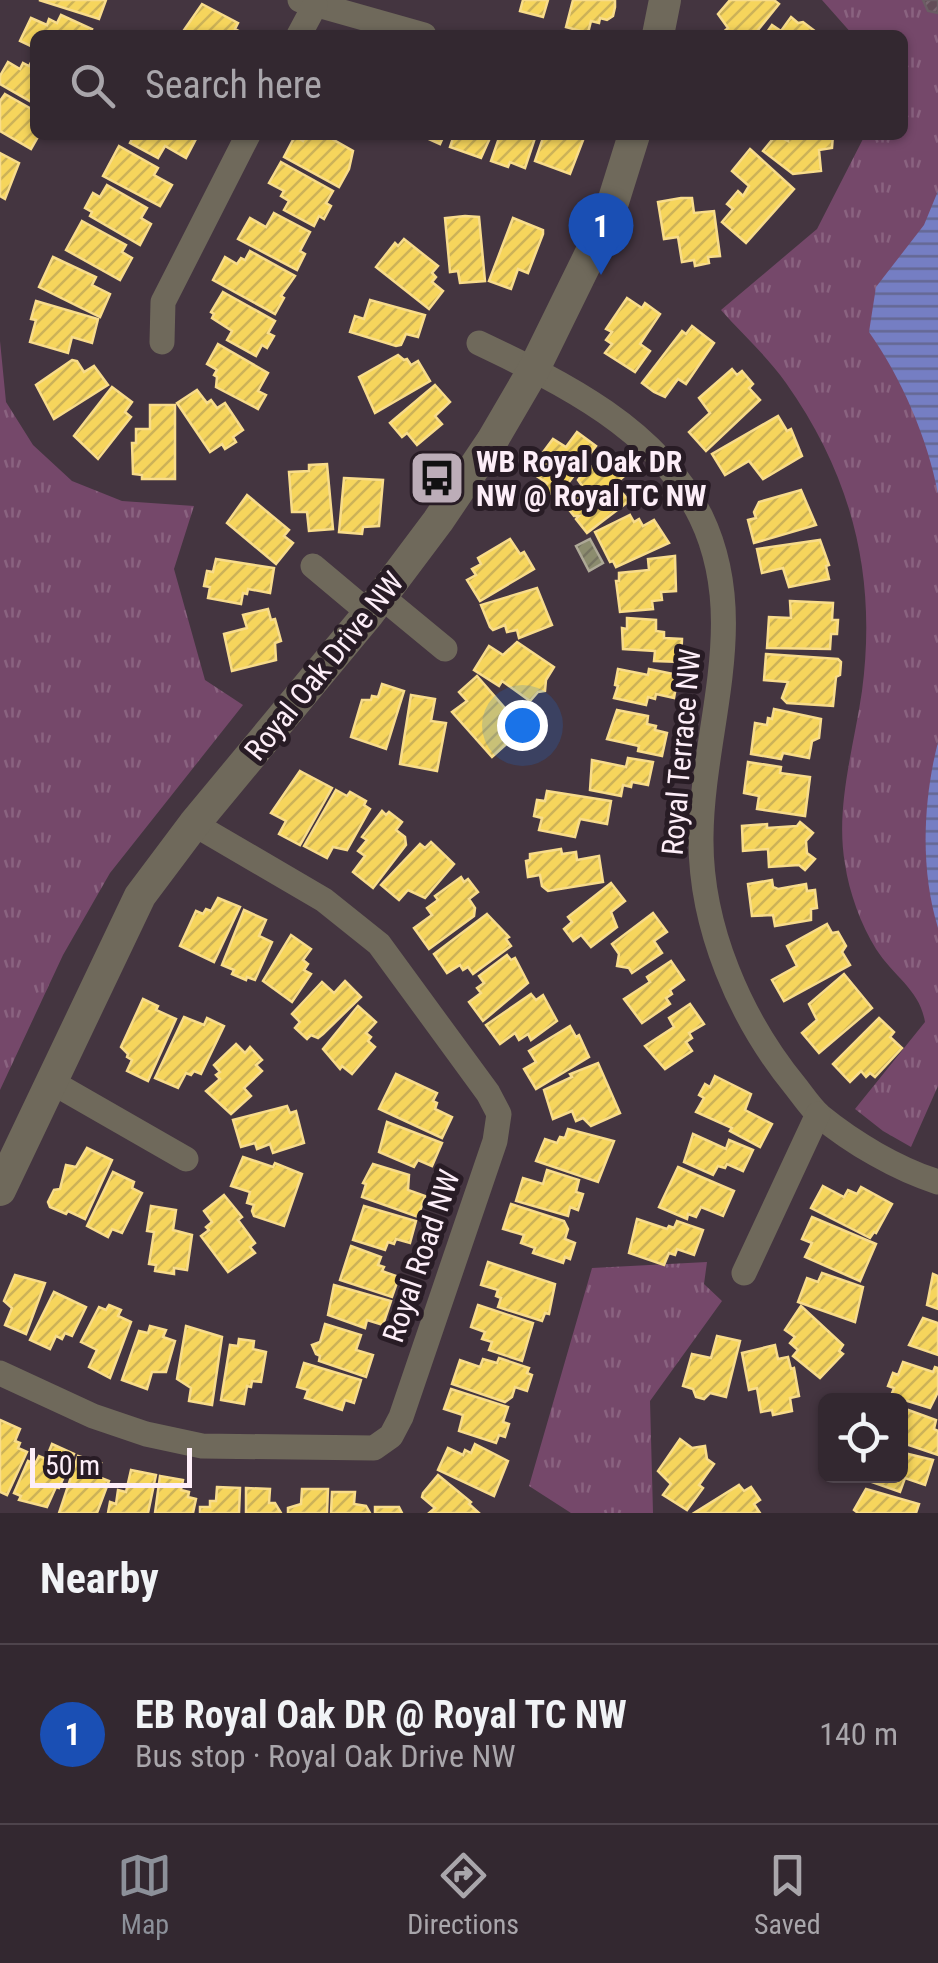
<!DOCTYPE html>
<meta charset="utf-8">
<style>
:root{--surface:#332830;--page:#3b3038;--text:#f1f3f6;--muted:#a9a6ab;--line:#4e444c;--accent:#8c9099}
body{margin:0;font-family:"Roboto Condensed",sans-serif;background:var(--page);color:var(--text)}
.controls{position:absolute;right:30px;bottom:30px;display:grid;overflow:hidden;border-radius:15px;box-shadow:0 2px 8px #0004}
.controls button{width:90px;height:90px;display:grid;place-items:center;padding:0;border:0;border-bottom:2px solid var(--line);background:var(--surface);color:var(--text);font:50px sans-serif}
.scale{position:absolute;left:30px;bottom:25px;width:162px;box-sizing:border-box;padding-left:10px;border:5px solid #fdeef8;border-top:0;font-size:28px;line-height:35px;white-space:nowrap;color:#fdeef8;-webkit-text-stroke:8px #281c25;paint-order:stroke}
.you{position:absolute;left:522px;top:725px;width:35px;height:35px;margin:-25px;border:8px solid #fff;border-radius:50%;background:#1a73e8;box-shadow:0 0 0 15px #1a73e833}
.badge{display:grid;place-items:center;width:65px;height:65px;border-radius:50%;background:var(--accent);color:#fff;font-size:32px;font-weight:700}
.pin{position:absolute;translate:-50% -82px;filter:drop-shadow(0 2px 5px #0008)}
.pin::after{content:'';position:absolute;top:52px;width:35px;height:30px;background:inherit;clip-path:polygon(0 0,100% 0,50% 100%)}
.list{margin:0;padding:0;list-style:none}
h2{display:flex;justify-content:space-between;align-items:center;height:130px;margin:0;padding:0 40px;font-size:42px}
h2 small{font-size:32px;font-weight:400;color:var(--muted)}
.list li{display:grid;grid-template-columns:65px 1fr auto;gap:30px;align-items:center;box-sizing:border-box;height:180px;padding:0 40px;border-top:2px solid var(--line)}
.list b{display:block;font-size:38px;white-space:nowrap}
.list p{margin:0;font-size:32px;white-space:nowrap;color:var(--muted)}
.list em{font-size:32px;font-style:normal;color:var(--muted)}
.icon{flex:none;width:55px;height:55px;fill:none;stroke:currentColor;stroke-width:2;stroke-linecap:round;stroke-linejoin:round}
.map{position:relative;flex:none;width:938px;height:1513px;overflow:hidden}
.search{position:absolute;background:var(--surface);box-shadow:0 2px 8px #0004;left:30px;right:30px;top:30px;height:110px;display:flex;align-items:center;gap:25px;box-sizing:border-box;padding:0 35px;border-radius:15px;color:var(--muted);font-size:38px}
.sheet{height:310px;background:var(--surface)}
nav{display:flex;justify-content:space-around;align-items:center;box-sizing:border-box;height:140px;border-top:2px solid var(--line);background:var(--surface);font-size:28px;color:var(--muted)}
nav a{display:grid;justify-items:center;gap:5px}
nav .on{color:var(--accent)}
.map>svg:first-child{display:block}
.grass{fill:url(#grass-tufts)}
.water{fill:url(#water-rules)}
.homes{fill:url(#homes-hatch);stroke:#f8dc8b;stroke-width:2.5}
.industry{fill:url(#industry-hatch);stroke:#aea997;stroke-width:2.5}
.building{fill:url(#building-hatch);stroke:#6b5d64;stroke-width:2.5}
.lines{fill:none;stroke-linecap:round;stroke-linejoin:round}
.minor{stroke:#6f695b;stroke-width:25}
.tertiary{stroke:#6f695b;stroke-width:32}
.labels{text-anchor:middle;dominant-baseline:central;stroke-width:10;stroke-linejoin:round;paint-order:stroke}
.poi-label{font-size:30px;font-weight:bold;fill:#fdeef8;stroke:#281c25;text-anchor:start}
.street-label{font-size:30px;fill:#fdeef8;stroke:#281c25}
</style>
<div class="map">
<svg width="938" height="1513" viewBox="0 0 938 1513">
<defs>
<pattern id="grass-tufts" width="24" height="20" patternUnits="userSpaceOnUse" patternTransform="scale(2.5)"><rect width="24" height="20" fill="#75486a"/><path d="M3 7l-1-3M5 7V3M7 7l1-3M15 17l-1-3M17 17v-4M19 17l1-3" fill="none" stroke="#8a6380"/></pattern>
<pattern id="water-rules" width="6" height="5" patternUnits="userSpaceOnUse" patternTransform="scale(2.5)"><rect width="6" height="5" fill="#757ec3"/><path d="M0 2.5h6" fill="none" stroke="#656893"/></pattern>
<pattern id="homes-hatch" width="6" height="6" patternUnits="userSpaceOnUse" patternTransform="scale(2.5)"><rect width="6" height="6" fill="#f6d55c"/><path d="M-1 1l2-2M0 6l6-6M5 7l2-2" fill="none" stroke="#ccb258"/></pattern>
<pattern id="industry-hatch" width="6" height="6" patternUnits="userSpaceOnUse" patternTransform="scale(2.5)"><rect width="6" height="6" fill="#8c8c6e"/><path d="M-1 1l2-2M0 6l6-6M5 7l2-2" fill="none" stroke="#767461"/></pattern>
<pattern id="building-hatch" width="6" height="6" patternUnits="userSpaceOnUse" patternTransform="scale(2.5)"><rect width="6" height="6" fill="#634d58"/><path d="M-1 1l2-2M0 6l6-6M5 7l2-2" fill="none" stroke="#7a6771"/></pattern>
</defs>
<rect width="100%" height="100%" fill="#443540"/>
<!-- grass -->
<g class="grass">
<path d="M822,0h116v1086l-27,61 -28,-16 -28,-22 70,-87c-5,-32 -31,-45 -49,-73 -15,-24 -27,-57 -31,-85 -10,-57 9,-117 17,-173 15,-114 -9,-213 -76,-308 -18,-26 -44,-49 -65,-73l96,-81 48,-94h38v-100h-50z"/>
<polygon points="0,341 6,402 33,445 72,481 122,501 194,506 174,569 205,680 243,705 110,873 63,955 0,1090"/>
<polygon points="707,1262 704,1284 722,1301 650,1401 653,1513 571,1513 529,1486 592,1268"/>
</g>
<!-- water -->
<g class="water">
<path d="M938,191v303c-10,-55 -37,-117 -69,-162l7,-45 48,-62z"/>
<path d="M938,742v186c-18,-59 -15,-127 0,-186z"/>
</g>
<!-- homes -->
<g class="homes">
<polygon points="39,0 106,0 99,19"/>
<polygon points="523,0 548,0 543,17 520,11"/>
<polygon points="573,0 615,0 615,7 613,16 607,20 600,18 599,23 591,21 588,33 566,27"/>
<polygon points="730,0 774,0 779,4 754,35 720,35 728,28 718,14"/>
<polygon points="202,4 238,23 235,29 247,35 193,35 184,30"/>
<polygon points="61,15 92,29 89,35 35,35 35,48 20,41 31,18 47,25 49,19 57,23"/>
<polygon points="791,17 798,23 803,22 820,35 765,35 772,25 781,31"/>
<polygon points="34,57 35,58 35,104 0,84 0,76 8,62 20,69 23,63 29,66"/>
<polygon points="5,94 35,111 35,135 39,135 31,149 0,131 0,101"/>
<polygon points="134,135 193,135 197,137 186,158 165,146 158,158 130,143"/>
<polygon points="306,135 325,135 353,151 349,169 339,187 284,157 295,136 303,141"/>
<polygon points="420,135 444,135 440,144"/>
<polygon points="454,135 490,135 490,138 481,158 450,147"/>
<polygon points="500,135 536,135 525,168 510,162 508,167 491,161"/>
<polygon points="544,135 585,135 570,174 535,161"/>
<polygon points="776,135 788,141 787,135 833,135 832,148 819,150 821,171 793,174 763,151"/>
<polygon points="119,146 158,168 154,175 172,185 160,206 103,176"/>
<polygon points="750,149 794,189 746,243 722,222 733,209 727,204 738,191 743,196 749,186 732,171"/>
<polygon points="0,153 19,163 5,199 0,196"/>
<polygon points="281,162 333,191 326,203 331,206 324,219 319,216 314,226 284,210 289,201 281,196 284,191 269,183"/>
<polygon points="107,185 147,208 141,218 151,224 140,245 90,216 92,212 85,208 93,193 100,197"/>
<polygon points="681,198 692,198 694,213 714,211 720,256 708,257 709,263 695,266 694,260 682,262 678,237 664,239 658,202"/>
<polygon points="274,213 310,232 300,251 305,254 297,270 238,239 250,218 266,227"/>
<polygon points="465,216 479,217 485,281 460,283 458,271 450,272 445,218"/>
<polygon points="513,218 543,230 543,234 528,273 518,269 511,289 489,281"/>
<polygon points="82,221 126,245 122,252 132,258 120,280 66,250"/>
<polygon points="404,239 438,266 432,273 436,277 432,282 443,291 429,309 376,267 395,243 398,246"/>
<polygon points="250,251 295,276 281,296 284,298 275,314 213,280 225,257 237,264 241,258 245,260"/>
<polygon points="53,257 96,277 92,285 110,294 100,317 39,287"/>
<polygon points="223,292 275,321 268,333 274,336 267,348 262,345 256,356 227,340 232,331 212,318 214,314 211,312"/>
<polygon points="627,298 642,308 645,303 660,314 640,344 650,351 635,372 605,353 612,344 606,340 612,332 606,329"/>
<polygon points="370,300 425,315 418,337 406,334 401,345 396,346 350,332 355,316 364,319"/>
<polygon points="36,301 98,319 92,343 72,337 68,353 30,342 36,320 31,319"/>
<polygon points="692,326 714,343 686,384 678,379 665,397 654,392 642,383 682,331 686,334"/>
<polygon points="218,344 268,373 258,391 266,395 258,409 216,387 217,377 214,375 217,370 207,364"/>
<polygon points="398,355 404,360 407,359 411,365 418,361 430,381 375,413 359,377"/>
<polygon points="72,360 77,361 84,372 94,366 108,385 54,419 36,385"/>
<polygon points="732,369 737,375 742,371 753,384 749,388 760,400 706,451 689,432 710,413 699,398"/>
<polygon points="435,385 450,402 435,416 442,424 417,445 407,433 402,437 390,423"/>
<polygon points="112,387 132,402 125,412 131,417 98,459 74,436"/>
<polygon points="197,390 207,403 211,400 217,408 225,403 243,430 233,437 236,442 225,449 222,444 210,452 177,403"/>
<polygon points="150,405 175,405 175,479 142,479 142,475 133,474 132,443 136,443 136,429 150,429"/>
<polygon points="778,416 787,431 791,429 802,456 763,479 749,461 725,475 712,454"/>
<polygon points="577,432 596,446 557,498 543,488 547,483 529,471 553,439 566,447"/>
<polygon points="607,456 623,477 615,484 629,501 587,533 576,519 579,516 574,516 563,502 583,487 578,480 584,472"/>
<polygon points="327,464 333,529 309,531 307,512 292,512 289,472 309,471 309,465"/>
<polygon points="344,478 383,480 379,526 363,527 362,534 339,532"/>
<polygon points="801,490 816,525 754,543 748,520 756,518 754,512 759,502"/>
<polygon points="247,495 289,530 284,536 293,543 276,564 227,523"/>
<polygon points="630,515 634,522 639,519 643,526 654,520 669,543 616,567 613,561 610,562 595,532"/>
<polygon points="510,539 520,554 524,552 534,569 480,601 467,580 476,575 472,569 481,564 478,558"/>
<polygon points="820,540 829,565 826,566 829,579 789,587 783,568 762,573 757,549"/>
<polygon points="675,556 676,591 661,592 662,600 652,601 653,609 620,612 616,581 619,581 619,573 649,570 648,559"/>
<polygon points="216,559 274,568 270,593 248,589 247,594 243,593 241,604 208,598 210,587 204,586 207,571 213,572"/>
<polygon points="537,588 552,625 519,638 517,630 507,632 505,625 493,630 490,627 481,605"/>
<polygon points="790,601 833,603 832,620 838,620 837,634 831,634 830,649 767,648 769,617 791,618"/>
<polygon points="268,609 271,620 275,619 281,641 275,643 276,660 232,671 224,634 247,628 243,615"/>
<polygon points="627,618 656,620 656,631 664,632 664,638 682,639 681,662 654,661 655,651 623,649 622,628 627,629"/>
<polygon points="517,642 554,667 546,680 545,691 538,692 530,701 502,681 499,686 474,670 489,646 503,655"/>
<polygon points="766,654 838,659 841,662 840,675 836,677 833,706 787,703 782,698 788,682 764,680"/>
<polygon points="618,669 648,675 649,669 678,675 674,698 656,694 655,699 648,697 646,705 614,698 618,686 615,685"/>
<polygon points="477,676 523,729 492,757 452,712 467,701 459,692"/>
<polygon points="382,684 404,691 386,749 351,737 362,700 371,700 372,696 378,697"/>
<polygon points="411,695 435,699 431,721 446,723 437,771 400,764"/>
<polygon points="774,709 821,719 819,738 812,741 809,758 783,753 781,759 751,754 755,723 767,725 768,718 772,719"/>
<polygon points="617,710 648,716 647,724 656,726 655,730 667,733 662,756 638,751 639,746 607,739"/>
<polygon points="628,758 653,762 648,785 632,782 631,787 623,785 621,796 590,790 592,760 626,767"/>
<polygon points="748,762 781,767 780,773 810,777 805,816 757,809 759,796 744,793"/>
<polygon points="300,771 332,788 300,845 279,834 286,821 271,813"/>
<polygon points="336,790 347,796 350,792 366,801 364,805 370,809 347,850 333,847 327,858 304,846"/>
<polygon points="547,791 611,801 607,824 580,819 575,837 539,830 542,818 534,816 537,800 545,801"/>
<polygon points="382,811 386,815 389,812 402,822 396,830 405,837 406,845 373,888 353,872 365,856 358,851 367,840 362,837"/>
<polygon points="800,822 813,833 806,841 807,853 815,859 805,870 799,865 769,867 768,849 743,851 742,826 767,824 767,828 797,826"/>
<polygon points="431,842 454,864 425,898 408,890 399,900 381,885 420,844 425,848"/>
<polygon points="561,849 562,854 576,852 577,860 599,856 603,882 548,891 542,886 540,875 528,877 526,861 530,860 530,854"/>
<polygon points="461,877 464,882 468,879 478,892 469,899 475,908 474,916 429,949 414,928 432,915 427,908 438,900 435,896"/>
<polygon points="772,880 773,887 778,889 806,884 807,891 815,890 817,908 811,909 811,920 775,926 773,915 752,916 748,884"/>
<polygon points="611,883 625,901 611,912 617,927 591,947 581,935 573,941 564,929 572,922 568,917"/>
<polygon points="218,898 240,907 214,962 180,946 196,911 203,914 206,909 211,911"/>
<polygon points="244,910 266,920 259,936 272,942 255,980 247,977 246,980 232,974 234,970 222,965"/>
<polygon points="653,913 667,932 654,941 662,953 632,973 629,968 617,966 619,954 612,944"/>
<polygon points="487,914 509,937 506,939 511,946 473,974 468,967 463,970 460,965 447,973 434,954"/>
<polygon points="827,924 832,933 838,932 846,946 842,952 850,965 784,1001 772,980 797,966 787,946"/>
<polygon points="291,935 311,949 303,960 308,964 304,970 311,974 292,1002 263,981"/>
<polygon points="507,955 511,960 515,958 528,983 483,1021 469,1002 481,993 477,988 484,983 479,976"/>
<polygon points="671,961 684,980 670,990 672,994 666,998 670,1004 642,1023 624,999 650,982 647,977"/>
<polygon points="844,974 872,1008 819,1053 802,1033 817,1020 809,1004"/>
<polygon points="345,981 361,997 323,1034 318,1038 311,1035 307,1039 295,1028 300,1022 292,1014 322,982 334,993"/>
<polygon points="531,994 536,1000 543,995 557,1021 531,1040 528,1034 519,1040 515,1033 500,1044 486,1025"/>
<polygon points="143,999 158,1006 156,1010 176,1019 148,1081 127,1071 132,1060 127,1057 128,1054 121,1047"/>
<polygon points="690,1004 704,1024 689,1033 692,1038 686,1042 692,1051 665,1069 645,1046 674,1027 669,1018"/>
<polygon points="358,1006 376,1022 366,1033 371,1037 368,1041 375,1047 352,1074 342,1066 340,1069 323,1049"/>
<polygon points="184,1017 204,1025 207,1018 224,1026 201,1074 194,1071 191,1075 186,1073 178,1088 155,1078"/>
<polygon points="879,1018 894,1032 890,1037 902,1048 875,1077 870,1073 866,1077 861,1071 850,1082 833,1064"/>
<polygon points="570,1026 576,1037 579,1035 589,1057 536,1089 524,1069 536,1062 529,1051"/>
<polygon points="236,1044 245,1053 250,1047 262,1060 256,1065 262,1071 244,1088 251,1096 231,1114 206,1091 220,1079 216,1075 220,1072 214,1065"/>
<polygon points="598,1063 620,1113 591,1126 583,1118 576,1121 572,1111 553,1119 544,1090 572,1077 570,1074"/>
<polygon points="396,1074 437,1093 433,1101 437,1103 435,1109 452,1117 442,1138 379,1109"/>
<polygon points="715,1076 751,1094 745,1110 772,1124 760,1147 730,1131 732,1128 696,1112 704,1098 699,1095 705,1084 710,1087"/>
<polygon points="287,1106 290,1113 296,1111 304,1143 273,1153 270,1144 257,1149 255,1143 241,1147 233,1120"/>
<polygon points="387,1122 442,1143 432,1166 418,1160 414,1167 379,1152"/>
<polygon points="568,1129 614,1141 598,1182 536,1161 545,1139 557,1143 560,1137 565,1138"/>
<polygon points="693,1134 726,1149 729,1140 753,1150 743,1171 727,1164 725,1168 718,1166 713,1175 684,1162"/>
<polygon points="87,1148 112,1160 85,1219 68,1211 66,1214 50,1207 48,1202 54,1190 60,1189 66,1165 76,1167"/>
<polygon points="243,1157 273,1167 275,1163 302,1174 284,1226 254,1216 252,1211 254,1205 247,1203 250,1192 231,1186"/>
<polygon points="373,1164 409,1175 408,1190 425,1196 418,1217 362,1197 366,1184 363,1183"/>
<polygon points="678,1167 734,1191 723,1216 701,1207 696,1217 688,1214 687,1219 659,1207"/>
<polygon points="547,1170 579,1180 576,1192 583,1194 578,1210 570,1207 568,1216 516,1201 523,1178 543,1184"/>
<polygon points="113,1172 134,1182 132,1188 142,1193 122,1233 112,1229 108,1237 87,1226"/>
<polygon points="823,1186 844,1197 848,1190 857,1194 861,1187 892,1204 876,1233 874,1232 870,1238 811,1208"/>
<polygon points="224,1195 242,1217 238,1220 255,1243 250,1247 255,1253 228,1272 201,1236 209,1230 206,1227 212,1222 204,1211"/>
<polygon points="511,1204 564,1221 568,1229 565,1239 575,1243 570,1259 565,1257 563,1263 533,1253 535,1248 521,1243 524,1235 503,1229"/>
<polygon points="151,1206 176,1210 173,1230 192,1235 187,1270 174,1268 174,1274 155,1271 156,1265 149,1264 154,1232 147,1231"/>
<polygon points="364,1206 416,1221 410,1243 396,1239 394,1244 388,1242 385,1250 353,1240"/>
<polygon points="812,1217 876,1244 860,1281 805,1257 812,1243 802,1239"/>
<polygon points="637,1219 667,1229 669,1226 674,1228 677,1221 703,1230 694,1255 677,1249 675,1255 669,1253 664,1265 629,1253"/>
<polygon points="351,1246 381,1257 378,1265 384,1267 382,1271 399,1277 392,1297 340,1280"/>
<polygon points="488,1262 555,1284 549,1314 545,1313 542,1321 498,1307 501,1298 496,1296 498,1290 481,1285"/>
<polygon points="822,1273 863,1287 855,1322 798,1302 807,1278 818,1282"/>
<polygon points="933,1274 938,1276 938,1309 927,1305"/>
<polygon points="15,1275 45,1283 26,1334 5,1325 12,1308 4,1301"/>
<polygon points="334,1285 391,1301 383,1325 367,1320 365,1328 328,1315"/>
<polygon points="54,1292 86,1307 72,1336 65,1333 62,1339 56,1336 50,1349 30,1340"/>
<polygon points="109,1305 121,1310 118,1316 131,1322 110,1378 89,1367 97,1350 81,1342 99,1307 106,1310"/>
<polygon points="478,1305 533,1323 522,1361 489,1350 492,1342 482,1339 485,1332 471,1327"/>
<polygon points="801,1306 843,1345 839,1351 843,1354 820,1378 793,1356 798,1350 790,1343 795,1337 785,1330"/>
<polygon points="923,1318 938,1323 938,1355 909,1345"/>
<polygon points="325,1324 361,1335 356,1350 373,1355 366,1377 319,1361 320,1356 316,1354 312,1345 320,1342"/>
<polygon points="150,1326 166,1330 163,1337 175,1341 166,1372 152,1372 147,1389 122,1380 139,1331 148,1333"/>
<polygon points="186,1326 222,1337 212,1405 189,1401 191,1388 177,1379"/>
<polygon points="717,1336 740,1341 726,1397 710,1393 704,1399 696,1397 693,1389 683,1386 692,1354 711,1358"/>
<polygon points="239,1339 254,1341 253,1349 266,1352 261,1382 252,1381 251,1387 247,1386 244,1404 221,1400 230,1345 238,1346"/>
<polygon points="775,1345 778,1359 788,1357 791,1369 794,1368 799,1396 790,1398 792,1411 773,1415 772,1410 761,1412 757,1388 749,1390 742,1353"/>
<polygon points="499,1358 529,1368 527,1373 532,1375 527,1391 515,1387 512,1397 505,1402 452,1384 460,1360 480,1367 483,1359 497,1363"/>
<polygon points="903,1362 933,1372 935,1367 938,1368 938,1392 930,1408 891,1396 894,1388 888,1386 893,1373 898,1375"/>
<polygon points="304,1363 361,1380 354,1403 345,1400 342,1410 305,1398 308,1390 297,1387"/>
<polygon points="451,1389 508,1407 503,1422 509,1424 505,1437 499,1435 496,1443 459,1431 463,1415 444,1409"/>
<polygon points="900,1407 936,1420 934,1429 938,1431 938,1455 900,1442"/>
<polygon points="0,1420 20,1429 15,1441 20,1443 18,1448 27,1452 7,1495 0,1492"/>
<polygon points="680,1439 692,1448 705,1446 707,1459 714,1464 699,1485 703,1488 687,1510 663,1495 671,1484 658,1471"/>
<polygon points="52,1444 74,1454 59,1488 56,1487 47,1507 19,1500 21,1496 14,1493 28,1461 35,1464 39,1456 46,1459"/>
<polygon points="475,1444 508,1461 494,1496 438,1470 448,1448 463,1455 465,1450 471,1453"/>
<polygon points="900,1452 933,1460 925,1485 905,1478 900,1492 869,1481 871,1476 900,1476"/>
<polygon points="78,1456 101,1463 96,1476 109,1481 97,1513 59,1513"/>
<polygon points="131,1470 156,1475 148,1513 108,1513 110,1502 116,1504 118,1490 126,1492"/>
<polygon points="438,1475 471,1502 469,1504 479,1513 429,1513 435,1508 422,1497 423,1493"/>
<polygon points="160,1476 183,1480 181,1490 189,1492 188,1497 196,1499 193,1513 155,1513"/>
<polygon points="739,1485 744,1491 751,1487 760,1500 754,1504 760,1513 694,1513"/>
<polygon points="217,1487 240,1488 239,1513 200,1513 200,1507 210,1507 210,1501 216,1501"/>
<polygon points="246,1488 270,1489 269,1503 275,1503 281,1513 246,1513"/>
<polygon points="302,1489 328,1489 327,1513 288,1513 288,1508 301,1504"/>
<polygon points="866,1489 919,1504 916,1513 858,1513 854,1510"/>
<polygon points="332,1492 355,1492 354,1504 366,1506 370,1513 331,1513"/>
<polygon points="375,1507 399,1507 402,1513 375,1513"/>
</g>
<!-- industry -->
<polygon class="industry" points="590,539 603,563 589,571 576,546"/>
<!-- building -->
<polygon class="building" points="923,0 938,0 938,13 928,11"/>
<g class="lines">
<!-- minor -->
<g class="minor">
<polyline points="300,0 424,35"/>
<polyline points="299,35 315,5"/>
<polyline points="162,342 163,302 248,135"/>
<path d="M479,343c84,40 179,86 222,174 50,104 1,212 0,320 -1,89 39,182 95,250 7,9 15,21 24,29 33,27 77,53 118,66"/>
<polyline points="313,566 369,613"/>
<polyline points="382,597 445,649"/>
<polyline points="50,1081 186,1159"/>
<polyline points="744,1273 818,1114"/>
<polyline points="0,1373 93,1416 146,1434 202,1446 374,1448 391,1436 401,1417 495,1141 499,1114 488,1093 379,944 324,900 194,824"/>
</g>
<!-- tertiary -->
<g class="tertiary">
<polyline points="658,35 665,0"/>
<polyline points="0,1190 140,896 194,824 369,613 438,521 492,441 534,369 608,218 634,135"/>
</g>
</g>
<!-- icons -->
<defs>
<g id="bus-square" transform="scale(2.875)"><rect x="-9" y="-9" width="18" height="18" rx="4" fill="#bcadb8" stroke="#281c25"/><path d="M-5-6H5V4H4V6H2V4H-2V6H-4V4H-5ZM-3.5-4V0h7V-4ZM-3.5 1.2v1.5H-2V1.2ZM2 1.2v1.5H3.5V1.2Z" fill="#111"/></g>
</defs>
<g fill-rule="evenodd">
<use href="#bus-square" x="437" y="478"/>
</g>
<g class="labels">
<!-- poi labels -->
<g class="poi-label">
<text x="476" y="461">WB Royal Oak DR<tspan x="476" dy="34">NW @ Royal TC NW</tspan></text>
</g>
<!-- street labels -->
<g class="street-label">
<text transform="translate(324 666) rotate(-51)">Royal Oak Drive NW</text>
<text transform="translate(681 752) rotate(-85)">Royal Terrace NW</text>
<text transform="translate(421 1256) rotate(-71)">Royal Road NW</text>
</g>
</g>
</svg>
<div class="controls">
<button><svg class="icon" aria-label="locate" viewBox="0 0 24 24"><circle cx="12" cy="12" r="6"/><path d="M12 2v4M12 18v4M2 12h4M18 12h4"/></svg></button>
</div>
<div class="scale">50 m</div>
<div class="you"></div>
<div class="pin badge" style="left:601px;top:275px;background:#1a4fb4">1</div>
<div class="search"><svg class="icon" aria-label="search" viewBox="0 0 24 24"><circle cx="10" cy="10" r="6"/><path d="M15 15l6 6"/></svg>Search here</div>
</div>
<section class="sheet">
<h2>Nearby<small></small></h2>
<ul class="list">
<li><span class="badge" style="background:#1a4fb4">1</span><div><b>EB Royal Oak DR @ Royal TC NW</b><p>Bus stop · Royal Oak Drive NW</p></div><em>140 m</em></li>
</ul>
</section>
<nav>
<a class="on"><svg class="icon" aria-label="map" viewBox="0 0 24 24"><path d="M3 6l6-2 6 2 6-2v14l-6 2-6-2-6 2zM9 4v14M15 6v14"/></svg>Map</a>
<a><svg class="icon" aria-label="directions" viewBox="0 0 24 24"><path d="M12 3l9 9-9 9-9-9zM9 14v-3h6M13 9l2 2-2 2"/></svg>Directions</a>
<a><svg class="icon" aria-label="saved" viewBox="0 0 24 24"><path d="M7 4h10v16l-5-4-5 4z"/></svg>Saved</a>
</nav>
